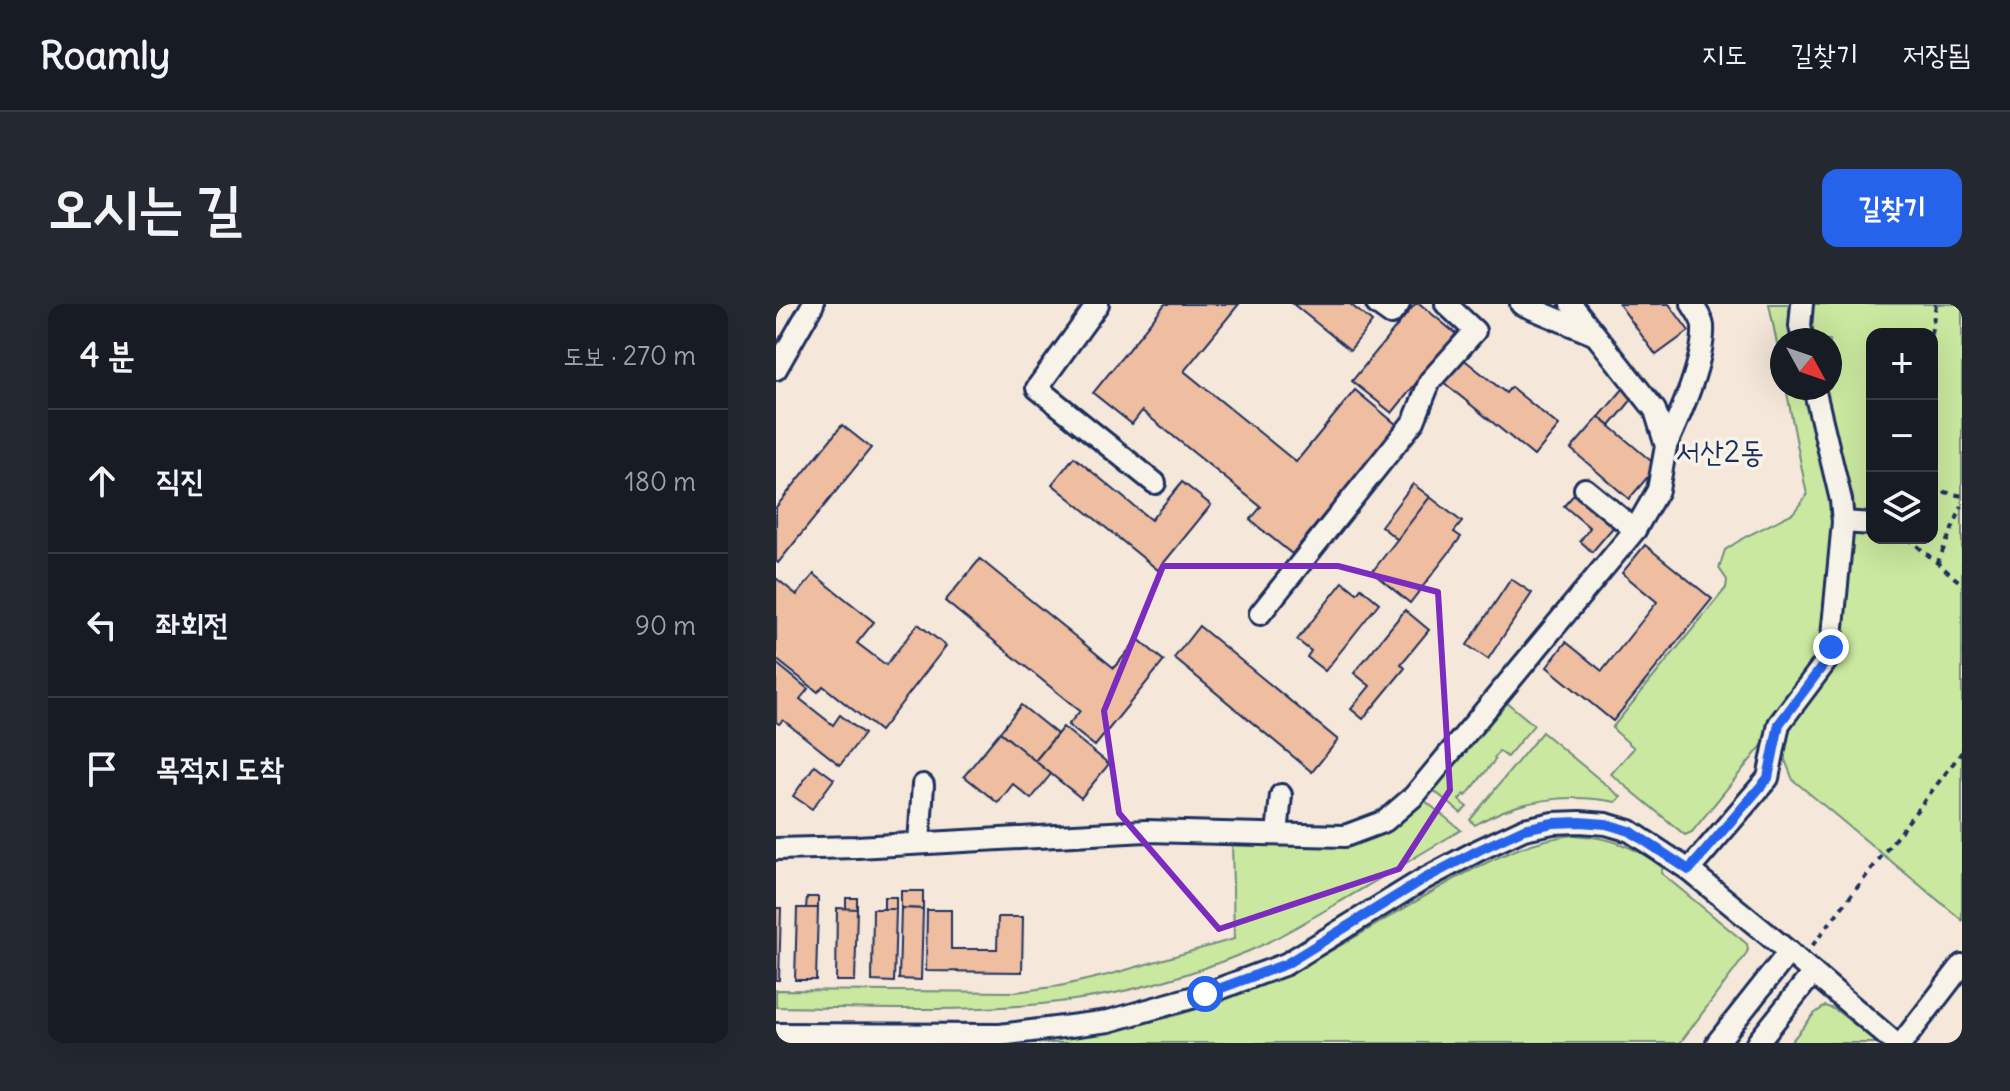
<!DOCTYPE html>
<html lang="ko">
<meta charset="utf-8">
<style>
:root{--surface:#171b24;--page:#242831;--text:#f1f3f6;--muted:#9ea1a6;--line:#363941;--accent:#2563eb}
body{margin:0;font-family:Delius,"Poor Story",sans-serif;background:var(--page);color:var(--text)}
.controls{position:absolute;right:24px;top:24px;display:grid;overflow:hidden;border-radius:16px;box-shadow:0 8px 32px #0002}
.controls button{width:72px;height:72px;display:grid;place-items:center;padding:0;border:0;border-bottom:2px solid var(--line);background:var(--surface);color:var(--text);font:40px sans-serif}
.compass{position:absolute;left:994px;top:24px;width:72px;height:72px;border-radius:50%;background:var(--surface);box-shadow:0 8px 32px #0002;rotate:130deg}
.stop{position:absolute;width:24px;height:24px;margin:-18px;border:6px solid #2563eb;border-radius:50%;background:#fff}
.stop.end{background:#2563eb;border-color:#fff;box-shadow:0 2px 8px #0008}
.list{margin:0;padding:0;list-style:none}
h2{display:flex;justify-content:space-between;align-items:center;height:104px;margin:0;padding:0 32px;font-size:34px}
h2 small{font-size:26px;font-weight:400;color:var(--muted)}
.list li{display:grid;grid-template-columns:52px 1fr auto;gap:24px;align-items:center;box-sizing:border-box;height:144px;padding:0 32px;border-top:2px solid var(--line)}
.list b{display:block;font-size:30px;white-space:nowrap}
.list em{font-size:26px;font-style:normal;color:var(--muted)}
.icon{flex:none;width:44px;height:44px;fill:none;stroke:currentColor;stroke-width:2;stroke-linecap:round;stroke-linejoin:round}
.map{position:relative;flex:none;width:1186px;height:739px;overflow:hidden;border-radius:16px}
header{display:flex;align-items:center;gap:48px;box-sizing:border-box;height:112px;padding:0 40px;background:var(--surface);border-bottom:2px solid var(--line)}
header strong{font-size:38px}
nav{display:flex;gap:44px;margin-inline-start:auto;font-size:28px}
.intro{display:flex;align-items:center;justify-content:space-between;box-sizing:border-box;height:192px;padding:0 48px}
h1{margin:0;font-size:56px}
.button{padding:20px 36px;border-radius:16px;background:var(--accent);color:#fff;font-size:28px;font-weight:700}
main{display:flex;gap:48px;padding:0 48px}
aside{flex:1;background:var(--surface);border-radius:16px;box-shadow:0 8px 32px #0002}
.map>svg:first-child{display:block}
.green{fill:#cae89f;stroke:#728c7e;stroke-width:2;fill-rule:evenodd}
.building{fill:#efbda0;stroke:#1b2f5e;stroke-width:2}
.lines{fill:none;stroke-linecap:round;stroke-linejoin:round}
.minor-casing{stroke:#1b2f5e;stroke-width:26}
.path{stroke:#1b2f5e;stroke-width:4;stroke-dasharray:6 6;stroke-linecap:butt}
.minor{stroke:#f7f3e8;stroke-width:20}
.route{stroke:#2563eb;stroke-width:10}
.marked{fill:none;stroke:#7b2cbf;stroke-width:6;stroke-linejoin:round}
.labels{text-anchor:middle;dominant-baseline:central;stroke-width:7;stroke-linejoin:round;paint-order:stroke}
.quarter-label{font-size:30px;fill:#1b2f5e;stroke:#f7f3e8}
</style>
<header>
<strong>Roamly</strong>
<nav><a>지도</a><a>길찾기</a><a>저장됨</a></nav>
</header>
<div class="intro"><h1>오시는 길</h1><a class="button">길찾기</a></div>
<main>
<aside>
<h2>4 분<small>도보 · 270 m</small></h2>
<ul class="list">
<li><svg class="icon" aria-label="ahead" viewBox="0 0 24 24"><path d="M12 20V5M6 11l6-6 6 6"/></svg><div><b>직진</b></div><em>180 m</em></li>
<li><svg class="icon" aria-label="left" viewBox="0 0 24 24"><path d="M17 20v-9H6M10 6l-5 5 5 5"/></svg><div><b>좌회전</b></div><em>90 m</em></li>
<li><svg class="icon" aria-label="arrive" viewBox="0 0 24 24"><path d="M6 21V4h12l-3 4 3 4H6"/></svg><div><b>목적지 도착</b></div></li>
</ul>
</aside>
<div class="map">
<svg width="1186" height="739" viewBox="0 0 1186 739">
<rect width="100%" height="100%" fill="#f5e8da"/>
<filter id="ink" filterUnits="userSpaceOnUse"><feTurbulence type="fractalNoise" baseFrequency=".0125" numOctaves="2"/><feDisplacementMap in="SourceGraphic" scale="16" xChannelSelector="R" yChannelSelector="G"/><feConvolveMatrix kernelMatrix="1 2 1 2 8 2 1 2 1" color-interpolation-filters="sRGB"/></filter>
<g filter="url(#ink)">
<!-- green -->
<g class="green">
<polygon points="993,0 1015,0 1013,7 1016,36 1006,36 1006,64"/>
<path d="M1020,0h166v616l-169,-140 -11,-28 -7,-27 43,-55 20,-148 -30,-134h22v-48h-33zM1096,30h60v204h-60z"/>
<path d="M1010,84h17c12,47 27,93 30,142l-11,118 -2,8 -50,66 -6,21 -72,89 -7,3 -74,-61 23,-26 -22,-20 114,-140 1,-8 -8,-12 6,-18 20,-13 48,-24 14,-18z"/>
<polygon points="729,397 758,421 731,453 723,447 718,454 719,456 690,492 688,490 683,496 691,503 685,509 656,485"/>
<path d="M766,428l79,65 -5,5c-48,-9 -98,-3 -141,23l-5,-5z"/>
<path d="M643,492l42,34c-46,27 -91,55 -137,81 -24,14 -49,29 -75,40 -56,23 -115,41 -175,49 -98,14 -199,8 -298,7v-17l240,2 44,-6 52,-12 122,-35 -2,-99 89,5z"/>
<path d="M798,531c34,2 62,11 89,33l-2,5 86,71 1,6 -3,6 -65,87h-652c90,-9 188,-33 269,-74 58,-29 112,-66 169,-96 35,-18 69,-34 108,-38z"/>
<polygon points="1049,702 1060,706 1102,739 1014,739 1038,710"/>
</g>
<!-- building -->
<g class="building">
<polygon points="389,0 463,0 408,67 520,158 579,86 621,121 516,250 474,216 485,203 366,107 356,120 317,89"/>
<polygon points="517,0 574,0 596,18 574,46"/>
<polygon points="639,0 644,0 680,30 616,109 576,77"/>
<polygon points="843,0 893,0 913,27 880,51"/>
<polygon points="686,54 730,89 735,83 783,122 758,152 667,78"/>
<polygon points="847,85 857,94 834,122 823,113"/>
<polygon points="823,113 881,162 853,195 795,145"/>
<polygon points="66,121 95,144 2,259 0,257 0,203"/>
<polygon points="298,153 375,216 406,178 435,201 382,266 276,180"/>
<polygon points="637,180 654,193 622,236 605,222"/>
<polygon points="801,187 840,220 816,248 804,237 814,224 788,202"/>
<polygon points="654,193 686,218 678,228 685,233 634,299 596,268"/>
<polygon points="869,241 936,295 837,417 771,363 790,338 826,367 881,298 846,269"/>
<polygon points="204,255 338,364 362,335 388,357 319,442 292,421 304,407 169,297"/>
<polygon points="38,270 98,318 81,339 110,361 142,320 170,342 104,427 47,382 42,388 0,355 0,274 21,291"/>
<polygon points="735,275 756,289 712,355 691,341"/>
<polygon points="567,278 581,289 585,284 603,299 549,367 531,353 535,347 521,336"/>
<polygon points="629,306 653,326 625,360 629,364 587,415 575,405 594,382 578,369"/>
<polygon points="423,322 562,436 536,468 398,354"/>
<polygon points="0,359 32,385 24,395 57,421 64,411 88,430 64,461 7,416 3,420 0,418"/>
<polygon points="245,401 281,430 259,457 224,428"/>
<polygon points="287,423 333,460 305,494 259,457"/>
<polygon points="224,428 275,470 255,495 237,480 222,499 188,472"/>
<polygon points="39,461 58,475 36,505 17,492"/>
<polygon points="125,587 147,587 147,605 125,604"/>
<polygon points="31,593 42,593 42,604 30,604"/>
<rect x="108" y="593" width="12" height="12"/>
<rect x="70" y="594" width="11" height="11"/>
<polygon points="0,604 5,604 3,676 0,676"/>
<polygon points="21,604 42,604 40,676 19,676"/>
<polygon points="61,604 81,605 79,677 60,677"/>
<polygon points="125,604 147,605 145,676 123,675"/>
<polygon points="97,605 120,605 118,678 96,677"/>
<polygon points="151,606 175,606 175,645 221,645 222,613 247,613 246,668 150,667"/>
</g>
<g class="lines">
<!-- minor casing -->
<g class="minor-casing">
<g id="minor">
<polyline points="322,0 261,84 379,179"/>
<polyline points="601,0 615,10 623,0"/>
<polyline points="745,0 817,30"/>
<polyline points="1026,0 1024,22 1027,36"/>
<polyline points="0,65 37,0"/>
<path d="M890,142c14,-31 39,-86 37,-120 -1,-8 -7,-15 -11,-22"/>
<polyline points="809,185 859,226"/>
<polyline points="1067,218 1096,220"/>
<polyline points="484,310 638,117 654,77 699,27 670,0"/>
<polyline points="501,530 505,491"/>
<polyline points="143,539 147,481"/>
<polyline points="0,545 81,543 370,527 569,532 609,517 638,492 859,226 882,186 890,142 879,106 795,0"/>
<polyline points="913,566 992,474 1003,420 1051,356 1055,343 1067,218 1065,196 1038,84"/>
<polyline points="0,730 224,731 333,717 429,690 510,660 648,575 703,546 748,525 777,519 804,518 830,520 854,527 913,566 1013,648 1119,739"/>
<polyline points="941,739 1013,648"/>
<polyline points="981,739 1037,669"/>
<polyline points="1126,739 1186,661"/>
</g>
</g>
<!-- path -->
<g class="path">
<polyline points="1155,30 1160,0"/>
<polyline points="1156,185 1186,192"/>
<polyline points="1132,234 1186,280"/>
<polyline points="1161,260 1186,202"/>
<polyline points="1036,642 1186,448"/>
</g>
<!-- minor -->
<use href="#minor" class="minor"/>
</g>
</g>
<g class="lines" filter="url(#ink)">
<!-- route -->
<polyline class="route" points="429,690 510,660 648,575 703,546 748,525 777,519 804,518 830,520 854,527 913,566 992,474 1003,420 1051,356 1055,343"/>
</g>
<!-- marked area -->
<path class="marked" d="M387,262h175l100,26 12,198 -51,79 -180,60 -100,-116 -15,-102z"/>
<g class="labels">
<!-- quarter labels -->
<g class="quarter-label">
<text x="944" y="147">서산2동</text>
</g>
</g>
</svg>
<div class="controls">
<button>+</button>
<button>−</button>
<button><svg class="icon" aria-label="layers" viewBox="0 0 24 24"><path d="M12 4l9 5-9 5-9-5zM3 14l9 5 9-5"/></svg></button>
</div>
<svg class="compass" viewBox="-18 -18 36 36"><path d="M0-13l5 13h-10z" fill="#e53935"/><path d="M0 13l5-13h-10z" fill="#9ea1a6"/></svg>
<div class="stop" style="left:429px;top:690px"></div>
<div class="stop end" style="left:1055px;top:343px"></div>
</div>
</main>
